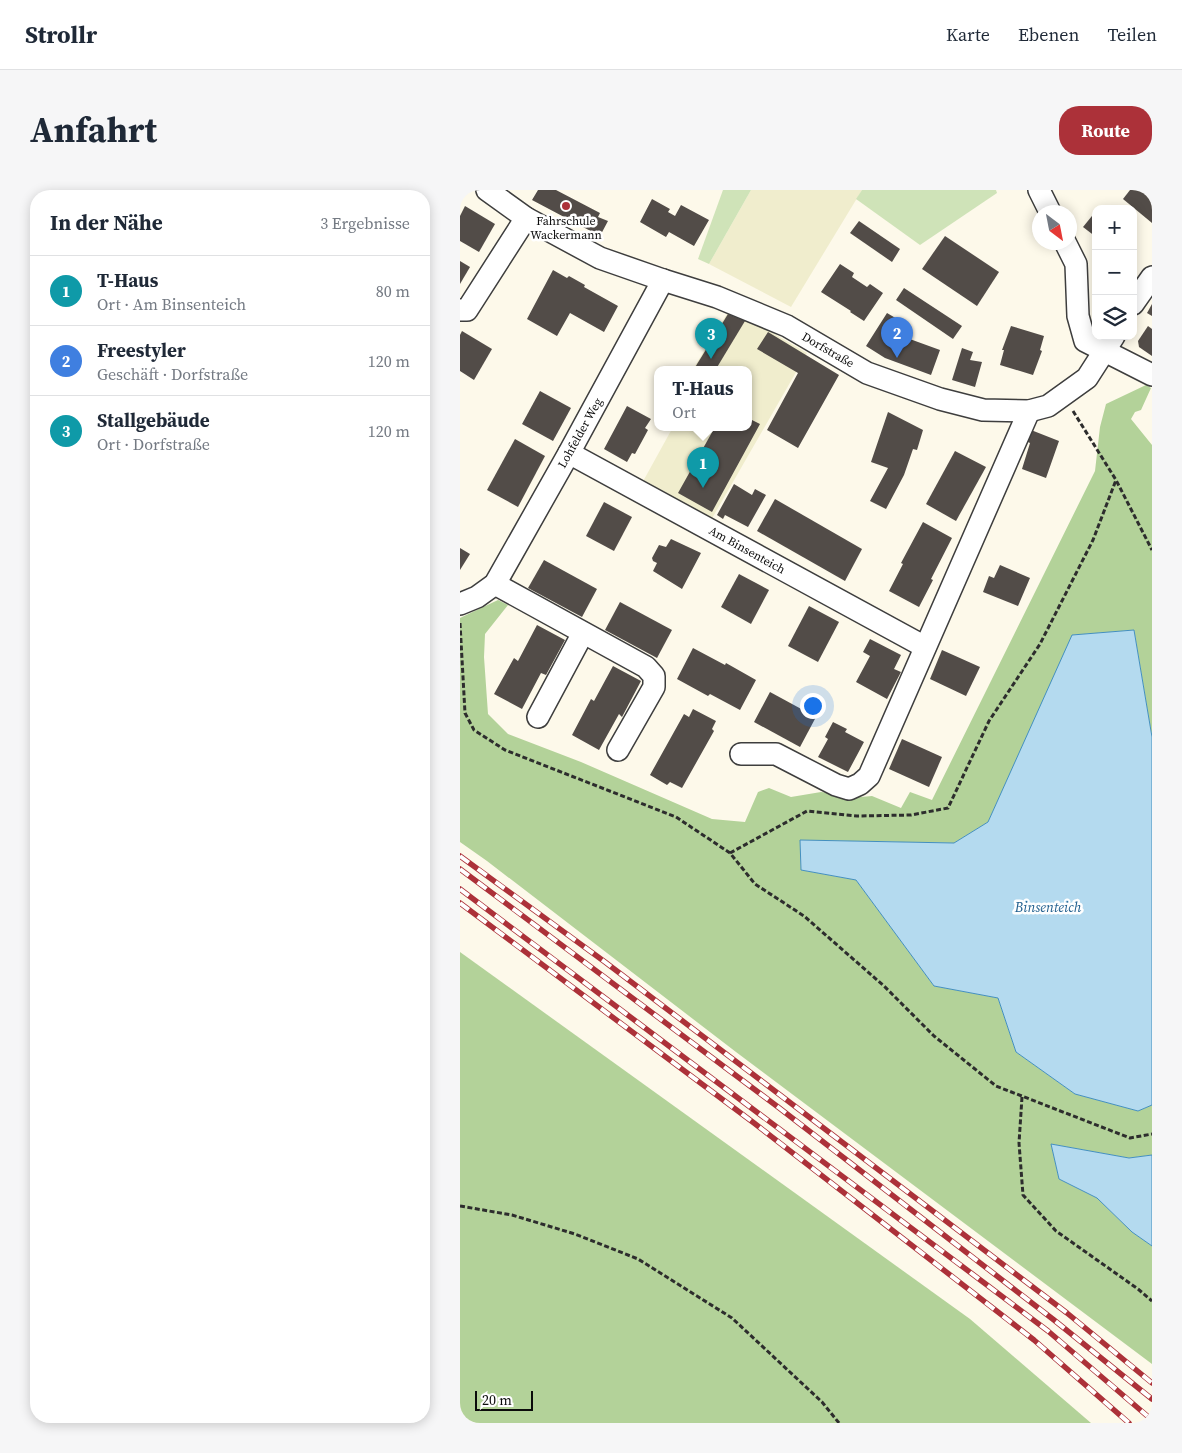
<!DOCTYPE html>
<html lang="de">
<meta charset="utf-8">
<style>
:root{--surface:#fff;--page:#f6f6f7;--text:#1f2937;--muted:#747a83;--line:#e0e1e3;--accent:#ac3139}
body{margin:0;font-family:"Source Serif 4",serif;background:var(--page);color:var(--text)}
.controls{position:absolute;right:15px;top:15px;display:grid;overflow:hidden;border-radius:10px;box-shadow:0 2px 12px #0003}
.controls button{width:45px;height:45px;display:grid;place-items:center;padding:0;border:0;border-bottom:1px solid var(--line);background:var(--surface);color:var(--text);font:25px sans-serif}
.compass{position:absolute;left:572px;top:15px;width:45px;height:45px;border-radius:50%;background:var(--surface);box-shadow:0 2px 12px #0003;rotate:148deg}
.scale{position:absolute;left:15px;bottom:12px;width:58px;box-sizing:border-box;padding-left:5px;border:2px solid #0b0b0b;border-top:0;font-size:14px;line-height:18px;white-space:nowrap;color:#0b0b0b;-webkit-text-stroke:4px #fff;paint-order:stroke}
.you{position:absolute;left:352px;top:515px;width:18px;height:18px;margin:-12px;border:4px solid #fff;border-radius:50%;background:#1a73e8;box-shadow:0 0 0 8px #1a73e833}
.badge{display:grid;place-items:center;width:32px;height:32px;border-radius:50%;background:var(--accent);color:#fff;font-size:16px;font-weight:700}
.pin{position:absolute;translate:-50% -41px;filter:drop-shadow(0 1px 2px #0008)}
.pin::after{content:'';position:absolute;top:26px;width:18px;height:15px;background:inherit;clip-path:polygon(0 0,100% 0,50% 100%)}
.popup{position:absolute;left:194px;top:176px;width:98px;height:65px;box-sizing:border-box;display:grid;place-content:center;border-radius:10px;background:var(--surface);filter:drop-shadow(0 1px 4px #0005);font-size:16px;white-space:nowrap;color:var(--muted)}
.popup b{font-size:19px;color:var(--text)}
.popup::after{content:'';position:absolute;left:50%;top:100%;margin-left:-10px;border:10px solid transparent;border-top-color:var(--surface)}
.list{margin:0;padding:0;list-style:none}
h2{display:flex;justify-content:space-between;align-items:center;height:65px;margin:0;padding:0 20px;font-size:21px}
h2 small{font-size:16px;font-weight:400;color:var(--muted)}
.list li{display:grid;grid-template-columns:32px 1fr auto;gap:15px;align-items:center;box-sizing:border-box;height:70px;padding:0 20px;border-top:1px solid var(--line)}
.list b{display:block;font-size:19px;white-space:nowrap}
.list p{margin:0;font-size:16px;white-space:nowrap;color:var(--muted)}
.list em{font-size:16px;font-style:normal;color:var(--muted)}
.icon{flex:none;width:28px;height:28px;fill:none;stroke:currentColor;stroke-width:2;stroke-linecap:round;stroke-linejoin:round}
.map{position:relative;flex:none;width:692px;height:1233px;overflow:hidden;border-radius:20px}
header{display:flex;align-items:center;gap:30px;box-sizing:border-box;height:70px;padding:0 25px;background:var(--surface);border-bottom:1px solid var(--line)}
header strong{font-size:24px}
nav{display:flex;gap:28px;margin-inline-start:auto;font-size:18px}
.intro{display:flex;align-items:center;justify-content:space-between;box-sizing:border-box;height:120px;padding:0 30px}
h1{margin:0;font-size:35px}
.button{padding:12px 22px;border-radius:20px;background:var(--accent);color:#fff;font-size:18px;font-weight:700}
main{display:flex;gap:30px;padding:0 30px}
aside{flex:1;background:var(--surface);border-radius:20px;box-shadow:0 2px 12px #0003}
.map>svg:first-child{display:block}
.farmland{fill:#f0edcd}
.green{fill:#cfe3b8}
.forest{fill:#b3d299}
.water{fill:#b4daef;stroke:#438fbf}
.building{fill:#524c48}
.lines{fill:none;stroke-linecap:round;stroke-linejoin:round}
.minor-casing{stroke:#3e3e3e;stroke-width:24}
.path{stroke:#2d2d2d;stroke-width:3;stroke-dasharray:5 2.5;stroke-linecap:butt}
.minor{stroke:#fff;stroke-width:21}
.rail-casing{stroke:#ac3139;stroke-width:5.5}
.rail{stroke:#fff;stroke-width:4;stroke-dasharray:11;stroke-linecap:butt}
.poi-dot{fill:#ac3139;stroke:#fff;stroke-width:2}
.labels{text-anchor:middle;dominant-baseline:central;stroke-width:5;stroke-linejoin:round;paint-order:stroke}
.poi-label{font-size:12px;fill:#0b0b0b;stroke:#fff}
.street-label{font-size:12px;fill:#0b0b0b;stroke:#fff}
.water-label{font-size:14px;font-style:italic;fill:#22608f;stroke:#fff}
</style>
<header>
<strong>Strollr</strong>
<nav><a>Karte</a><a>Ebenen</a><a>Teilen</a></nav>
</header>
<div class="intro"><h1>Anfahrt</h1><a class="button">Route</a></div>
<main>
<aside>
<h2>In der Nähe<small>3 Ergebnisse</small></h2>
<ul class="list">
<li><span class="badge" style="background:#0f9aa8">1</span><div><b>T-Haus</b><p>Ort · Am Binsenteich</p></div><em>80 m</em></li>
<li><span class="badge" style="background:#3f7fe0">2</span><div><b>Freestyler</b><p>Geschäft · Dorfstraße</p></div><em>120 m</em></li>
<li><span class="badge" style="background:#0f9aa8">3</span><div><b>Stallgebäude</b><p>Ort · Dorfstraße</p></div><em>120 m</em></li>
</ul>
</aside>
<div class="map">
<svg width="692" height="1233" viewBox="0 0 692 1233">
<rect width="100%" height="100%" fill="#fdf9ea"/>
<!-- farmland -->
<g class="farmland">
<polygon points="291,0 402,0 331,117 249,74"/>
<polygon points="268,122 306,139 347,163 250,332 181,295 213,237 288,237 288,179 233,179"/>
</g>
<!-- green -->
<g class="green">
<polygon points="263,0 291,0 249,74 238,69"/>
<polygon points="402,0 536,0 537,3 460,55 396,9"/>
</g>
<!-- forest -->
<g class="forest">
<polygon points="686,195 691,198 681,220 675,222 671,229 692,255 692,547 674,440 613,445 528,632 494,653 340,650 341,680 396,690 474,796 538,808 556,862 615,904 678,921 692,915 692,965 669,968 591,954 599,989 637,1008 672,1042 692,1056 692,1174 276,862 27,671 0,652 0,428 38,410 48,415 25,444 24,467 28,524 48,544 121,572 252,629 285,632 298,602 309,598 331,607 361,602 401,607 412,606 441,618 450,602 472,610 635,281 640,237 646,214"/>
<polygon points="0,762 510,1129 631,1233 0,1233"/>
</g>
<!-- water -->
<g class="water">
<polygon points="674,440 692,547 692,915 678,921 615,904 556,862 538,808 474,796 396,690 341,680 340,650 494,653 528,632 612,445"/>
<polygon points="591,954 669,968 692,965 692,1056 672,1042 637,1008 599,989"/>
</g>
<!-- building -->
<g class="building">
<polygon points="78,0 96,0 140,23 138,27 148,31 140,46 72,10"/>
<polygon points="670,0 692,0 692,33 663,9"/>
<polygon points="192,9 210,19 208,22 215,26 221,15 249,30 234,56 209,42 206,47 180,32"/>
<polygon points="5,16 35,34 19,62 0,51 0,26"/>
<polygon points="636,21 636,47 623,37"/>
<polygon points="399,31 440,59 432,72 390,43"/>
<polygon points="485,46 539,82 517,116 462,79"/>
<polygon points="0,71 10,77 0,94"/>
<polygon points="380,74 394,83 392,87 407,97 410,94 423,103 404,131 390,122 391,121 361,102"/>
<polygon points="93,80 107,88 109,86 125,95 124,97 158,116 144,142 110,123 97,146 67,129"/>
<polygon points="444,98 502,136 493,149 436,110"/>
<polygon points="692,114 692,126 687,123"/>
<polygon points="427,123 444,133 436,144 480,160 471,185 425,168 406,156"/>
<polygon points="268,124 285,131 256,179 234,179"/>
<polygon points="551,136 584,146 580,160 582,161 573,185 540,175 544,160 542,160"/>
<polygon points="688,136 692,139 692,166 679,157 678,151"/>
<polygon points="2,141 32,159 14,190 0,181 0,145"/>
<polygon points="308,142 379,185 338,258 307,240 338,183 297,159"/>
<polygon points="502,158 513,162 510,170 522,172 515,197 492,190"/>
<polygon points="80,201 111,218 93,251 62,234"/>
<polygon points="167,216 191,229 185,238 188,240 175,264 172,263 167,272 144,259"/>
<polygon points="428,222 463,240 457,260 453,259 444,285 426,319 410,311 428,278 411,272"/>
<polygon points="288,228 300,234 252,322 218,303 255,237 288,237"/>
<polygon points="571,240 599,251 586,288 562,279 570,253 566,251"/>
<polygon points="55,249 85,266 58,317 27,300"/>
<polygon points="495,261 526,277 496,331 466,314"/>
<polygon points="274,294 292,305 295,299 306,305 288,337 265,325 263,329 257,325"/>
<polygon points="315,309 402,359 385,391 297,341"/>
<polygon points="144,312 172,327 154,361 126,346"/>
<polygon points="463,332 492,348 471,389 473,390 459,417 429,401 443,374 441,373"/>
<polygon points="211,349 241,363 222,399 193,381 197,373 193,371 192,368 199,355 206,357"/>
<polygon points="0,358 10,364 0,380"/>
<polygon points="84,370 137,399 122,427 68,398"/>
<polygon points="540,375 570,388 558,416 523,402 529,386 534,388"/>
<polygon points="279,384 309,400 291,434 261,417"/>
<polygon points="160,412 212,440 197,468 145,440"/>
<polygon points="349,416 379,432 358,472 328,456"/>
<polygon points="77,435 105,450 86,485 81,483 62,519 34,504 54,468 58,471"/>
<polygon points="410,449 441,465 434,479 441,482 427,509 396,492 410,466 403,462"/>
<polygon points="233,458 265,475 266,473 296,490 280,520 250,504 248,506 217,489"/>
<polygon points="482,460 520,477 506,506 470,489"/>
<polygon points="153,476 181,491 162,527 159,524 139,560 112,545 131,509 134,511"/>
<polygon points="310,502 356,527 340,557 294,532"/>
<polygon points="233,519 256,531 252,539 254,541 222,598 210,592 207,595 190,585 224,524 229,527"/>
<polygon points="373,532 387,539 385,542 404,552 388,582 358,567 368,549 365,547"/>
<polygon points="442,549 482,567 469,597 429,579"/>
</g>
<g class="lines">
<!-- minor casing -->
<g class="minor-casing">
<g id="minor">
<polyline points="27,0 66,28 140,68 203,90 257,107 327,136 407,183 480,209 523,220 569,221 588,216 627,188 654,146"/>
<polyline points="579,0 590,22"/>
<polyline points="605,52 616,74 618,126 625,151 692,185"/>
<polyline points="673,114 692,87"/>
<polyline points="0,120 7,120 66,28"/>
<polyline points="109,263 465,457"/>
<polyline points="35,394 186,477 194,486 194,497 158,560"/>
<polyline points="0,414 17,407 35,394 109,263 203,90"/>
<polyline points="78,527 123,443"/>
<polyline points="281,564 316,564 376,595 389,599 400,594 409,586 569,221"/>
</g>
</g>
<!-- path -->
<g class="path">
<polyline points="613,221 656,290 692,360"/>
<polyline points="0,433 5,523 14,540 45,560 216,627 270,663 295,694 344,726 424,796 474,846 536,896 670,948 692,944"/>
<polyline points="270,663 347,621 397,626 451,625 488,618 529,531 580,454 633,350 656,290"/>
<polyline points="562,907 559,953 563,1005 596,1041 678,1099 692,1111"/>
<polyline points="0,1016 52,1025 115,1044 178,1069 272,1128 362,1212 379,1233"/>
</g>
<!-- minor -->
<use href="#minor" class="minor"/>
<!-- rail casing -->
<g class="rail-casing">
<g id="rail">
<polyline points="0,666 145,772 607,1123 692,1193"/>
<polyline points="0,679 318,917 594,1130 692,1209"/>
<polyline points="0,699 523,1092 588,1141 692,1230"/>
<polyline points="0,713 294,933 574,1150 669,1233"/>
</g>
</g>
<!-- rail -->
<use href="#rail" class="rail"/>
</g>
<!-- markers -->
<circle class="poi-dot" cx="106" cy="16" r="5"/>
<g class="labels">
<!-- poi labels -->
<g class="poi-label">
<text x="106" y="31">Fahrschule<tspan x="106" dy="14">Wackermann</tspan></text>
</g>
<!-- street labels -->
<g class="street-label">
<text transform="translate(368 160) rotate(30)">Dorfstraße</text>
<text transform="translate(120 243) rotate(-61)">Lohfelder Weg</text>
<text transform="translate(287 360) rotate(29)">Am Binsenteich</text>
</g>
<!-- water labels -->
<g class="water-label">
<text x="588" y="717">Binsenteich</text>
</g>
</g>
</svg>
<div class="controls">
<button>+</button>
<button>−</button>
<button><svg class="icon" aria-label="layers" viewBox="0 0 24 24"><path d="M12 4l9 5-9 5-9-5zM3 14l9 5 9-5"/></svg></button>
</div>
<svg class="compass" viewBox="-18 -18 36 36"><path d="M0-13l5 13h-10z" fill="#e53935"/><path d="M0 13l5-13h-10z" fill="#747a83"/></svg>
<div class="scale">20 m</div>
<div class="you"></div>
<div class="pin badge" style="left:243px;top:298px;background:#0f9aa8">1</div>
<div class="popup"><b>T-Haus</b>Ort</div>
<div class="pin badge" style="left:437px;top:168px;background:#3f7fe0">2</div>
<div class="pin badge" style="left:251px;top:169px;background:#0f9aa8">3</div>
</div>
</main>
